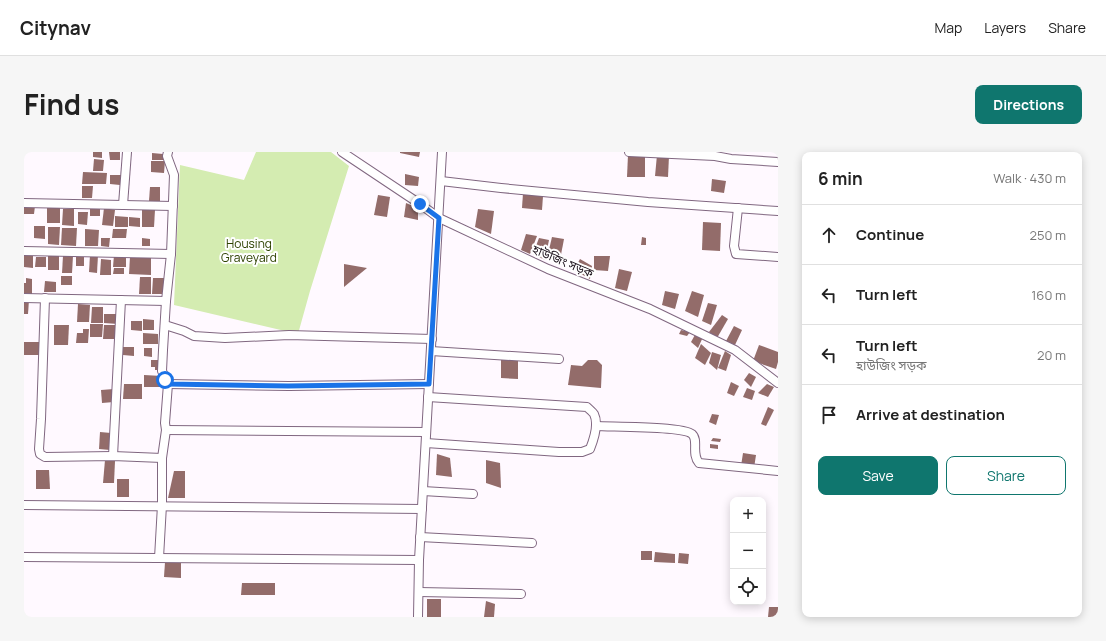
<!DOCTYPE html>
<meta charset="utf-8">
<style>
:root{--surface:#fff;--page:#f6f6f6;--text:#222;--muted:#767676;--line:#e0e0e0;--accent:#0f766e}
body{margin:0;font-family:Manrope,"Noto Sans Bengali",sans-serif;background:var(--page);color:var(--text)}
.controls{position:absolute;right:12px;bottom:12px;display:grid;overflow:hidden;border-radius:8px;box-shadow:0 2px 10px #0003}
.controls button{width:36px;height:36px;display:grid;place-items:center;padding:0;border:0;border-bottom:1px solid var(--line);background:var(--surface);color:var(--text);font:20px sans-serif}
.stop{position:absolute;width:12px;height:12px;margin:-9px;border:3px solid #1a73e8;border-radius:50%;background:#fff}
.stop.end{background:#1a73e8;border-color:#fff;box-shadow:0 1px 4px #0008}
.list{margin:0;padding:0;list-style:none}
h2{display:flex;justify-content:space-between;align-items:center;height:52px;margin:0;padding:0 16px;font-size:17px}
h2 small{font-size:13px;font-weight:400;color:var(--muted)}
.list li{display:grid;grid-template-columns:26px 1fr auto;gap:12px;align-items:center;box-sizing:border-box;height:60px;padding:0 16px;border-top:1px solid var(--line)}
.list b{display:block;font-size:15px;white-space:nowrap}
.list p{margin:0;font-size:13px;white-space:nowrap;color:var(--muted)}
.list em{font-size:13px;font-style:normal;color:var(--muted)}
.actions{display:flex;gap:8px;padding:12px 16px}
.actions a{flex:1;padding:9px 0;border:1px solid var(--accent);border-radius:8px;text-align:center;font-size:14px;color:var(--accent)}
.actions .main{background:var(--accent);color:#fff}
.icon{flex:none;width:22px;height:22px;fill:none;stroke:currentColor;stroke-width:2;stroke-linecap:round;stroke-linejoin:round}
.map{position:relative;flex:none;width:754px;height:465px;overflow:hidden;border-radius:8px}
header{display:flex;align-items:center;gap:24px;box-sizing:border-box;height:56px;padding:0 20px;background:var(--surface);border-bottom:1px solid var(--line)}
header strong{font-size:19px}
nav{display:flex;gap:22px;margin-inline-start:auto;font-size:14px}
.intro{display:flex;align-items:center;justify-content:space-between;box-sizing:border-box;height:96px;padding:0 24px}
h1{margin:0;font-size:28px}
.button{padding:10px 18px;border-radius:8px;background:var(--accent);color:#fff;font-size:14px;font-weight:700}
main{display:flex;gap:24px;padding:0 24px}
aside{flex:1;background:var(--surface);border-radius:8px;box-shadow:0 2px 10px #0003}
.map>svg:first-child{display:block}
.green{fill:#d4ecb1}
.building{fill:#936c6a}
.lines{fill:none;stroke-linecap:round;stroke-linejoin:round}
.minor-casing{stroke:#806780;stroke-width:10}
.minor{stroke:#fff;stroke-width:8}
.route{stroke:#1a73e8;stroke-width:5}
.labels{text-anchor:middle;dominant-baseline:central;stroke-width:4;stroke-linejoin:round;paint-order:stroke}
.park-label{font-size:12px;fill:#2d4100;stroke:#fff}
.street-label{font-size:12px;fill:#180e18;stroke:#fff}
</style>
<header>
<strong>Citynav</strong>
<nav><a>Map</a><a>Layers</a><a>Share</a></nav>
</header>
<div class="intro"><h1>Find us</h1><a class="button">Directions</a></div>
<main>
<div class="map">
<svg width="754" height="465" viewBox="0 0 754 465">
<rect width="100%" height="100%" fill="#fff9ff"/>
<!-- green -->
<polygon class="green" points="232,0 307,0 325,14 286,139 274,182 150,153 156,13 220,28"/>
<!-- building -->
<g class="building">
<polygon points="69,0 78,0 78,6 69,5"/>
<polygon points="85,0 96,0 96,8 86,8"/>
<polygon points="376,0 396,0 395,5 376,1"/>
<polygon points="128,1 139,2 139,8 128,8"/>
<polygon points="604,3 621,4 621,25 603,25"/>
<polygon points="633,3 645,4 644,25 631,24"/>
<polygon points="70,7 80,8 79,19 69,19"/>
<polygon points="127,9 141,9 140,21 127,20"/>
<polygon points="59,20 83,21 82,32 58,32"/>
<polygon points="381,22 395,25 394,34 381,33"/>
<polygon points="86,23 97,23 96,33 86,32"/>
<polygon points="688,27 702,29 700,41 687,39"/>
<polygon points="58,34 69,34 68,46 58,46"/>
<polygon points="126,35 136,35 136,49 125,49"/>
<polygon points="499,41 519,44 518,58 498,56"/>
<polygon points="354,43 366,45 363,65 350,63"/>
<polygon points="382,51 394,56 394,68 380,65"/>
<polygon points="0,54 11,54 10,62 0,62"/>
<rect x="23" y="56" width="13" height="15"/>
<rect x="66" y="56" width="10" height="8"/>
<polygon points="80,56 91,58 89,74 78,73"/>
<polygon points="39,57 50,57 50,74 38,73"/>
<polygon points="118,57 131,58 130,75 118,75"/>
<polygon points="454,57 470,59 467,82 451,75"/>
<polygon points="54,60 64,60 63,73 54,72"/>
<polygon points="91,64 104,65 104,75 91,75"/>
<polygon points="105,65 116,66 116,75 105,74"/>
<polygon points="679,70 697,71 696,99 678,98"/>
<polygon points="10,74 21,74 21,87 10,86"/>
<polygon points="24,75 36,75 35,93 24,92"/>
<polygon points="38,76 53,76 52,94 37,93"/>
<polygon points="61,77 75,78 74,94 61,94"/>
<polygon points="89,77 103,77 102,86 88,86"/>
<polygon points="502,82 513,84 506,102 497,98"/>
<polygon points="528,85 540,87 536,108 524,102"/>
<polygon points="618,85 622,86 622,93 617,93"/>
<polygon points="77,86 86,86 85,95 77,94"/>
<polygon points="118,86 126,87 126,94 118,94"/>
<polygon points="515,86 525,88 521,108 509,102"/>
<rect x="24" y="103" width="11" height="15"/>
<polygon points="66,103 74,103 73,121 65,120"/>
<polygon points="90,103 102,103 102,115 89,115"/>
<polygon points="0,104 9,104 9,116 0,115"/>
<polygon points="39,104 49,104 48,121 38,121"/>
<polygon points="570,104 586,104 584,119 570,118"/>
<polygon points="12,105 22,105 22,115 11,115"/>
<rect x="52" y="105" width="8" height="9"/>
<polygon points="106,105 127,105 127,123 105,122"/>
<polygon points="77,107 87,108 87,123 76,123"/>
<polygon points="556,107 568,114 566,127 550,118"/>
<polygon points="320,112 343,116 320,135"/>
<polygon points="90,116 100,116 100,122 89,122"/>
<polygon points="595,117 608,120 603,139 591,136"/>
<rect x="37" y="124" width="11" height="9"/>
<polygon points="116,125 127,125 127,142 115,142"/>
<polygon points="2,126 8,127 8,142 0,141 0,131 2,131"/>
<polygon points="129,126 141,126 140,142 128,142"/>
<polygon points="21,129 32,130 32,140 20,140"/>
<polygon points="641,139 655,142 651,157 638,153"/>
<polygon points="668,139 680,143 674,165 661,159"/>
<polygon points="0,148 5,148 4,162 0,162"/>
<polygon points="684,151 693,153 687,173 678,169"/>
<polygon points="54,152 66,153 65,170 53,170"/>
<polygon points="68,155 79,155 79,171 67,171"/>
<polygon points="80,162 94,162 94,172 80,171"/>
<polygon points="698,163 704,167 693,186 685,180"/>
<polygon points="119,167 130,168 130,178 119,178"/>
<polygon points="107,169 118,169 118,179 107,178"/>
<polygon points="66,172 79,172 78,185 66,185"/>
<polygon points="30,173 45,173 44,193 30,193"/>
<polygon points="80,173 91,173 91,187 79,187"/>
<polygon points="710,174 718,178 711,193 702,189"/>
<polygon points="59,177 65,177 64,191 52,191 53,181 59,181"/>
<polygon points="657,178 666,180 663,184 655,182"/>
<polygon points="119,181 134,182 134,192 119,192"/>
<polygon points="672,181 679,185 674,196 667,190"/>
<rect x="0" y="190" width="16" height="13"/>
<polygon points="677,192 687,201 681,213 671,206"/>
<polygon points="735,193 754,200 754,210 752,217 729,209"/>
<polygon points="99,195 110,195 110,204 99,203"/>
<polygon points="120,196 128,196 128,205 120,204"/>
<polygon points="701,199 707,203 702,219 694,216"/>
<polygon points="688,200 697,203 693,218 685,211"/>
<polygon points="477,205 494,206 494,227 477,226"/>
<polygon points="127,208 135,208 135,218 131,218 131,215 127,215"/>
<polygon points="564,208 573,208 578,213 577,236 544,233 547,213 558,214"/>
<polygon points="725,221 732,225 727,235 720,228"/>
<polygon points="120,223 138,224 138,235 120,235"/>
<polygon points="707,230 715,234 710,244 703,241"/>
<polygon points="100,232 118,232 118,247 99,247"/>
<polygon points="743,232 750,235 744,245 734,241"/>
<polygon points="723,236 731,239 728,248 719,245"/>
<polygon points="90,237 90,250 78,251 77,238"/>
<polygon points="744,255 750,258 742,274 737,272"/>
<polygon points="688,262 695,263 692,273 685,270"/>
<polygon points="76,280 87,281 86,298 75,297"/>
<polygon points="689,286 697,287 696,290 687,289"/>
<polygon points="686,292 694,293 694,297 686,296"/>
<polygon points="719,301 732,303 730,316 717,314"/>
<polygon points="413,302 426,306 428,325 412,323"/>
<polygon points="81,308 91,309 90,331 79,331"/>
<polygon points="462,308 476,311 477,336 462,331"/>
<polygon points="12,318 25,318 26,337 12,337"/>
<polygon points="150,319 161,319 161,346 144,346"/>
<rect x="93" y="327" width="12" height="18"/>
<rect x="617" y="399" width="11" height="9"/>
<polygon points="631,400 651,402 651,411 630,410"/>
<polygon points="655,401 665,402 664,412 654,411"/>
<polygon points="141,410 157,411 157,426 140,425"/>
<polygon points="218,431 251,431 251,443 217,443"/>
<rect x="403" y="447" width="14" height="18"/>
<polygon points="462,449 471,452 470,465 460,465"/>
<polygon points="745,455 754,455 754,465 744,465"/>
</g>
<g class="lines">
<!-- minor casing -->
<g class="minor-casing">
<g id="minor">
<polyline points="318,0 396,52 415,66 524,117 626,157 711,198 754,231"/>
<polyline points="605,0 691,4 707,7 754,10"/>
<polyline points="417,29 477,36 624,50 754,59"/>
<polyline points="0,51 149,54"/>
<polyline points="99,53 103,0"/>
<polyline points="714,56 710,94 712,102 754,105"/>
<polyline points="0,99 147,102"/>
<polyline points="0,146 142,149"/>
<polyline points="21,146 17,267 15,297 16,302 21,305 89,304 138,306"/>
<polyline points="141,173 160,179 170,184 201,186 265,183 408,187"/>
<polyline points="407,199 535,207"/>
<polyline points="144,232 265,234 405,232"/>
<path d="M572,274c16,1 87,0 96,8 7,6 -1,20 7,29l79,8"/>
<polyline points="142,278 402,280"/>
<path d="M402,291l133,9h23l8,-3c4,-10 9,-25 4,-35 -1,-2 -5,-5 -7,-7l-159,-10"/>
<polyline points="89,304 97,148"/>
<polyline points="399,339 449,342"/>
<polyline points="0,353 398,357"/>
<polyline points="396,385 508,391"/>
<polyline points="0,405 395,408"/>
<polyline points="135,406 138,353 138,306 142,278 141,271 144,232 138,219 139,198 142,149 147,102 150,23 143,4 144,0"/>
<polyline points="395,440 497,442"/>
<polyline points="394,465 395,408 418,0"/>
</g>
</g>
<!-- minor -->
<use href="#minor" class="minor"/>
</g>
<g class="lines">
<!-- route -->
<polyline class="route" points="141,228 144,232 264,234 405,232 415,66 396,52"/>
</g>
<g class="labels">
<!-- park labels -->
<g class="park-label">
<text x="225" y="91">Housing<tspan x="225" dy="14">Graveyard</tspan></text>
</g>
<!-- street labels -->
<g class="street-label">
<text transform="translate(539 109) rotate(23)">হাউজিং সড়ক</text>
</g>
</g>
</svg>
<div class="controls">
<button>+</button>
<button>−</button>
<button><svg class="icon" aria-label="locate" viewBox="0 0 24 24"><circle cx="12" cy="12" r="6"/><path d="M12 2v4M12 18v4M2 12h4M18 12h4"/></svg></button>
</div>
<div class="stop" style="left:141px;top:228px"></div>
<div class="stop end" style="left:396px;top:52px"></div>
</div>
<aside>
<h2>6 min<small>Walk · 430 m</small></h2>
<ul class="list">
<li><svg class="icon" aria-label="ahead" viewBox="0 0 24 24"><path d="M12 20V5M6 11l6-6 6 6"/></svg><div><b>Continue</b></div><em>250 m</em></li>
<li><svg class="icon" aria-label="left" viewBox="0 0 24 24"><path d="M17 20v-9H6M10 6l-5 5 5 5"/></svg><div><b>Turn left</b></div><em>160 m</em></li>
<li><svg class="icon" aria-label="left" viewBox="0 0 24 24"><path d="M17 20v-9H6M10 6l-5 5 5 5"/></svg><div><b>Turn left</b><p>হাউজিং সড়ক</p></div><em>20 m</em></li>
<li><svg class="icon" aria-label="arrive" viewBox="0 0 24 24"><path d="M6 21V4h12l-3 4 3 4H6"/></svg><div><b>Arrive at destination</b></div></li>
</ul>
<div class="actions"><a class="main">Save</a><a>Share</a></div>
</aside>
</main>
